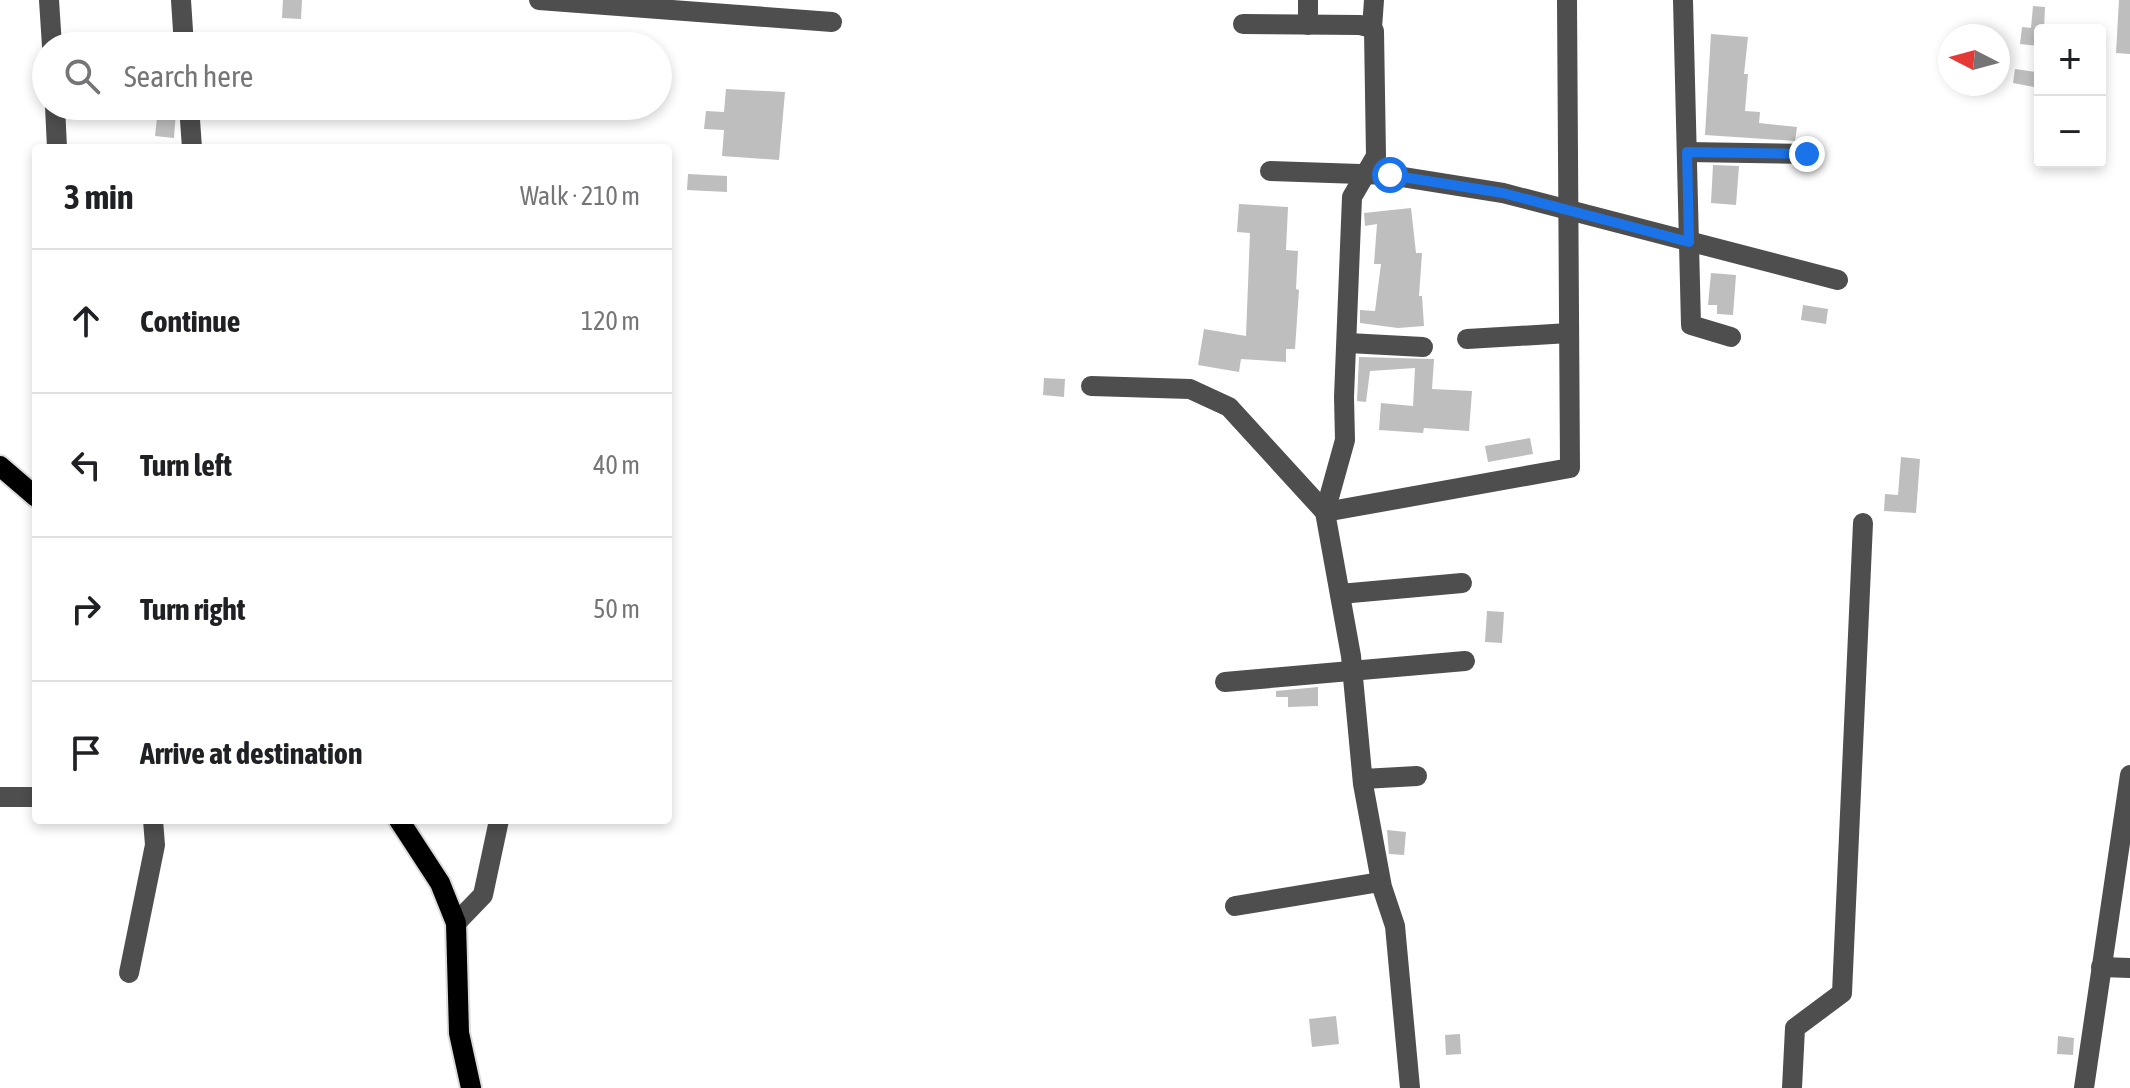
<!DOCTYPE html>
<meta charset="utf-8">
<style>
:root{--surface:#fff;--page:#f2f2f2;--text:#202124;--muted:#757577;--line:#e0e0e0}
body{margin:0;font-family:"Asap Condensed",sans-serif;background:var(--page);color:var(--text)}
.controls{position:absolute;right:24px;top:24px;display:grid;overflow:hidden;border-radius:8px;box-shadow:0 4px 12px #0003}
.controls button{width:72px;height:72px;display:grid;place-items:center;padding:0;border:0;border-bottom:2px solid var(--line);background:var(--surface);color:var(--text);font:40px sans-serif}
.compass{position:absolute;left:1938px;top:24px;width:72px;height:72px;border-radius:50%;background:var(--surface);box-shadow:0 4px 12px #0003;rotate:276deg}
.stop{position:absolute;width:24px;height:24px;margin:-18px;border:6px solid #1a73e8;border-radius:50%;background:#fff}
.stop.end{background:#1a73e8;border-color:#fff;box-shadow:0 2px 8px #0008}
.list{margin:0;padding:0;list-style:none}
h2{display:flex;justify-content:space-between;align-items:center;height:104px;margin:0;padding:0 32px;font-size:34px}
h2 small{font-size:26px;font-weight:400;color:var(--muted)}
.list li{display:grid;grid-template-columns:52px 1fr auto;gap:24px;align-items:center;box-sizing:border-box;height:144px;padding:0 32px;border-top:2px solid var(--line)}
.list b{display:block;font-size:30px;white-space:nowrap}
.list em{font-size:26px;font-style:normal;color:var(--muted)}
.icon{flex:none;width:44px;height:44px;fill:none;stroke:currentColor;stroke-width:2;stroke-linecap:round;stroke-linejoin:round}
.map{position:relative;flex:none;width:2130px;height:1088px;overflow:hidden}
.search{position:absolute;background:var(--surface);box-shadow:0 4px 12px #0003;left:32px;top:32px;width:640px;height:88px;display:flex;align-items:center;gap:20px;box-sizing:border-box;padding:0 28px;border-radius:44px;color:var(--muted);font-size:30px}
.panel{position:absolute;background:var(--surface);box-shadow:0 4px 12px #0003;left:32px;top:144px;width:640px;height:680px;border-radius:8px}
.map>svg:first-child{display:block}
.building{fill:#bebebe}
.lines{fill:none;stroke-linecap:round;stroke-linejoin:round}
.major-casing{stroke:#dbdbdb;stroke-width:24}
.minor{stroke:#4e4e4e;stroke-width:20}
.major{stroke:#000;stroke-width:20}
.route{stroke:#1a73e8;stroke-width:10}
</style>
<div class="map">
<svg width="2130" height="1088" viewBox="0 0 2130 1088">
<rect width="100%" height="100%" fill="#fff"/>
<!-- building -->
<g class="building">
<polygon points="283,0 302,0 301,19 282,18"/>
<polygon points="2119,0 2130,0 2130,54 2116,53"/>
<polygon points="2033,6 2045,7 2044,30 2040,30 2040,46 2020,44 2022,27 2031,28"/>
<polygon points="1711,34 1748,37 1744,74 1748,74 1745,111 1760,112 1759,123 1797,127 1795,141 1705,135"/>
<polygon points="2015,69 2036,72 2034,87 2013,83"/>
<polygon points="726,89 785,92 779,160 722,156 724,130 704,129 706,111 724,112"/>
<polygon points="158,109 176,111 174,138 155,136"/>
<polygon points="1713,165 1739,166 1736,205 1711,203"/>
<polygon points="688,174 727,176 727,192 687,190"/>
<polygon points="1239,204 1288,207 1286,250 1298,251 1296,289 1299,290 1295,349 1286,349 1286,362 1241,359 1239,372 1198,365 1204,329 1246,336 1250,233 1237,232"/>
<polygon points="1411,208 1416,253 1422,253 1419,296 1422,296 1424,326 1398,328 1360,323 1360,310 1375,311 1381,264 1374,264 1377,224 1365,226 1364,213"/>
<polygon points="1711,273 1736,275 1733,315 1717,314 1717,305 1708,305"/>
<polygon points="1803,305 1828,309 1826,324 1801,320"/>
<polygon points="1359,357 1434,359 1432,389 1472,391 1469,431 1424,428 1423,433 1379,430 1381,403 1413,406 1415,368 1370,371 1366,402 1357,401"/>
<polygon points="1044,378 1065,379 1064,397 1043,395"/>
<polygon points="1530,438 1533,454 1488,462 1485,446"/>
<polygon points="1901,457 1920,459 1916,513 1884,511 1885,494 1898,495"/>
<polygon points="1487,611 1504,612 1502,643 1485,642"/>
<polygon points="1318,687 1318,706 1288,707 1288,697 1276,697 1276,691"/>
<polygon points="1387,830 1406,832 1404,855 1389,854"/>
<polygon points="1336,1016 1339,1044 1312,1047 1309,1019"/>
<polygon points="1460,1034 1461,1054 1446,1055 1445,1035"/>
<polygon points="2058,1036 2074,1038 2073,1055 2057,1054"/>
</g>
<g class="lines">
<!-- major casing -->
<g class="major-casing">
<g id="major">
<polyline points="0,466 36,497"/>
<polyline points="399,820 440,883 456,923 459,1033 471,1088"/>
</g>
</g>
<!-- minor -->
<g class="minor">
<polyline points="49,0 52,46"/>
<polyline points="181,0 184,46"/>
<polyline points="539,0 832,22"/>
<polyline points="1683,0 1691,325 1731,337"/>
<polyline points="1243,24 1360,25 1372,28 1374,31 1376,156 1352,197 1344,397 1345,440 1325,512 1351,656 1363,784 1382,887 1395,926 1410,1088"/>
<polyline points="1308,25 1308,0"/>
<polyline points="1372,28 1374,0"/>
<polyline points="55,106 57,148"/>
<polyline points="189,106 192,148"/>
<polyline points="1687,152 1807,154"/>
<polyline points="1270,171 1390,175 1503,193 1838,280"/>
<polyline points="1467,339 1569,333"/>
<polyline points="1348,343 1423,347"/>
<polyline points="1091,386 1190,389 1229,407 1325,512 1570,468 1567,0"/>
<polyline points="1340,594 1462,583"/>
<polyline points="1225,682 1465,661"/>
<polyline points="1363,779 1417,776"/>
<polyline points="0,797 36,797"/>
<polyline points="1235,906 1380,882"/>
<polyline points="456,923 483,895 499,820"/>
<polyline points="2101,967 2130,968"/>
<polyline points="129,973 155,845 153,820"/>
<polyline points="1792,1088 1795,1028 1842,993 1863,523"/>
<polyline points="2084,1088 2130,775"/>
</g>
<!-- major -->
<use href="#major" class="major"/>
</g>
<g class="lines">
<!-- route -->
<polyline class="route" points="1390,175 1503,193 1689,242 1687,152 1807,154"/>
</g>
</svg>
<div class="controls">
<button>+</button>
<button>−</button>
</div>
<svg class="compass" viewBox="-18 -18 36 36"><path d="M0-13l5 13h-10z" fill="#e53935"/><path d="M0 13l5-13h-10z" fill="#757577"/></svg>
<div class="stop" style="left:1390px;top:175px"></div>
<div class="stop end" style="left:1807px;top:154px"></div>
<div class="search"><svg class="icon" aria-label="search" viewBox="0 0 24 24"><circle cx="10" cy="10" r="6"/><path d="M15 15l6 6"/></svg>Search here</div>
<section class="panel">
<h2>3 min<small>Walk · 210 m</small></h2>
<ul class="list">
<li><svg class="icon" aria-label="ahead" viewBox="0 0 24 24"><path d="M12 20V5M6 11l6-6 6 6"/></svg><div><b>Continue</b></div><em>120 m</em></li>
<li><svg class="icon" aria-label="left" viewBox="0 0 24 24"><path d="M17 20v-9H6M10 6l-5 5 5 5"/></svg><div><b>Turn left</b></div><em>40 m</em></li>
<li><svg class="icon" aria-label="right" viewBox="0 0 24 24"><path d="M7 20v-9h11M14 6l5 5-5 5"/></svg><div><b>Turn right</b></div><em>50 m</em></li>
<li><svg class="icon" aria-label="arrive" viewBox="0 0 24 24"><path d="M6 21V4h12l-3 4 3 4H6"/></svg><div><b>Arrive at destination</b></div></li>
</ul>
</section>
</div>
